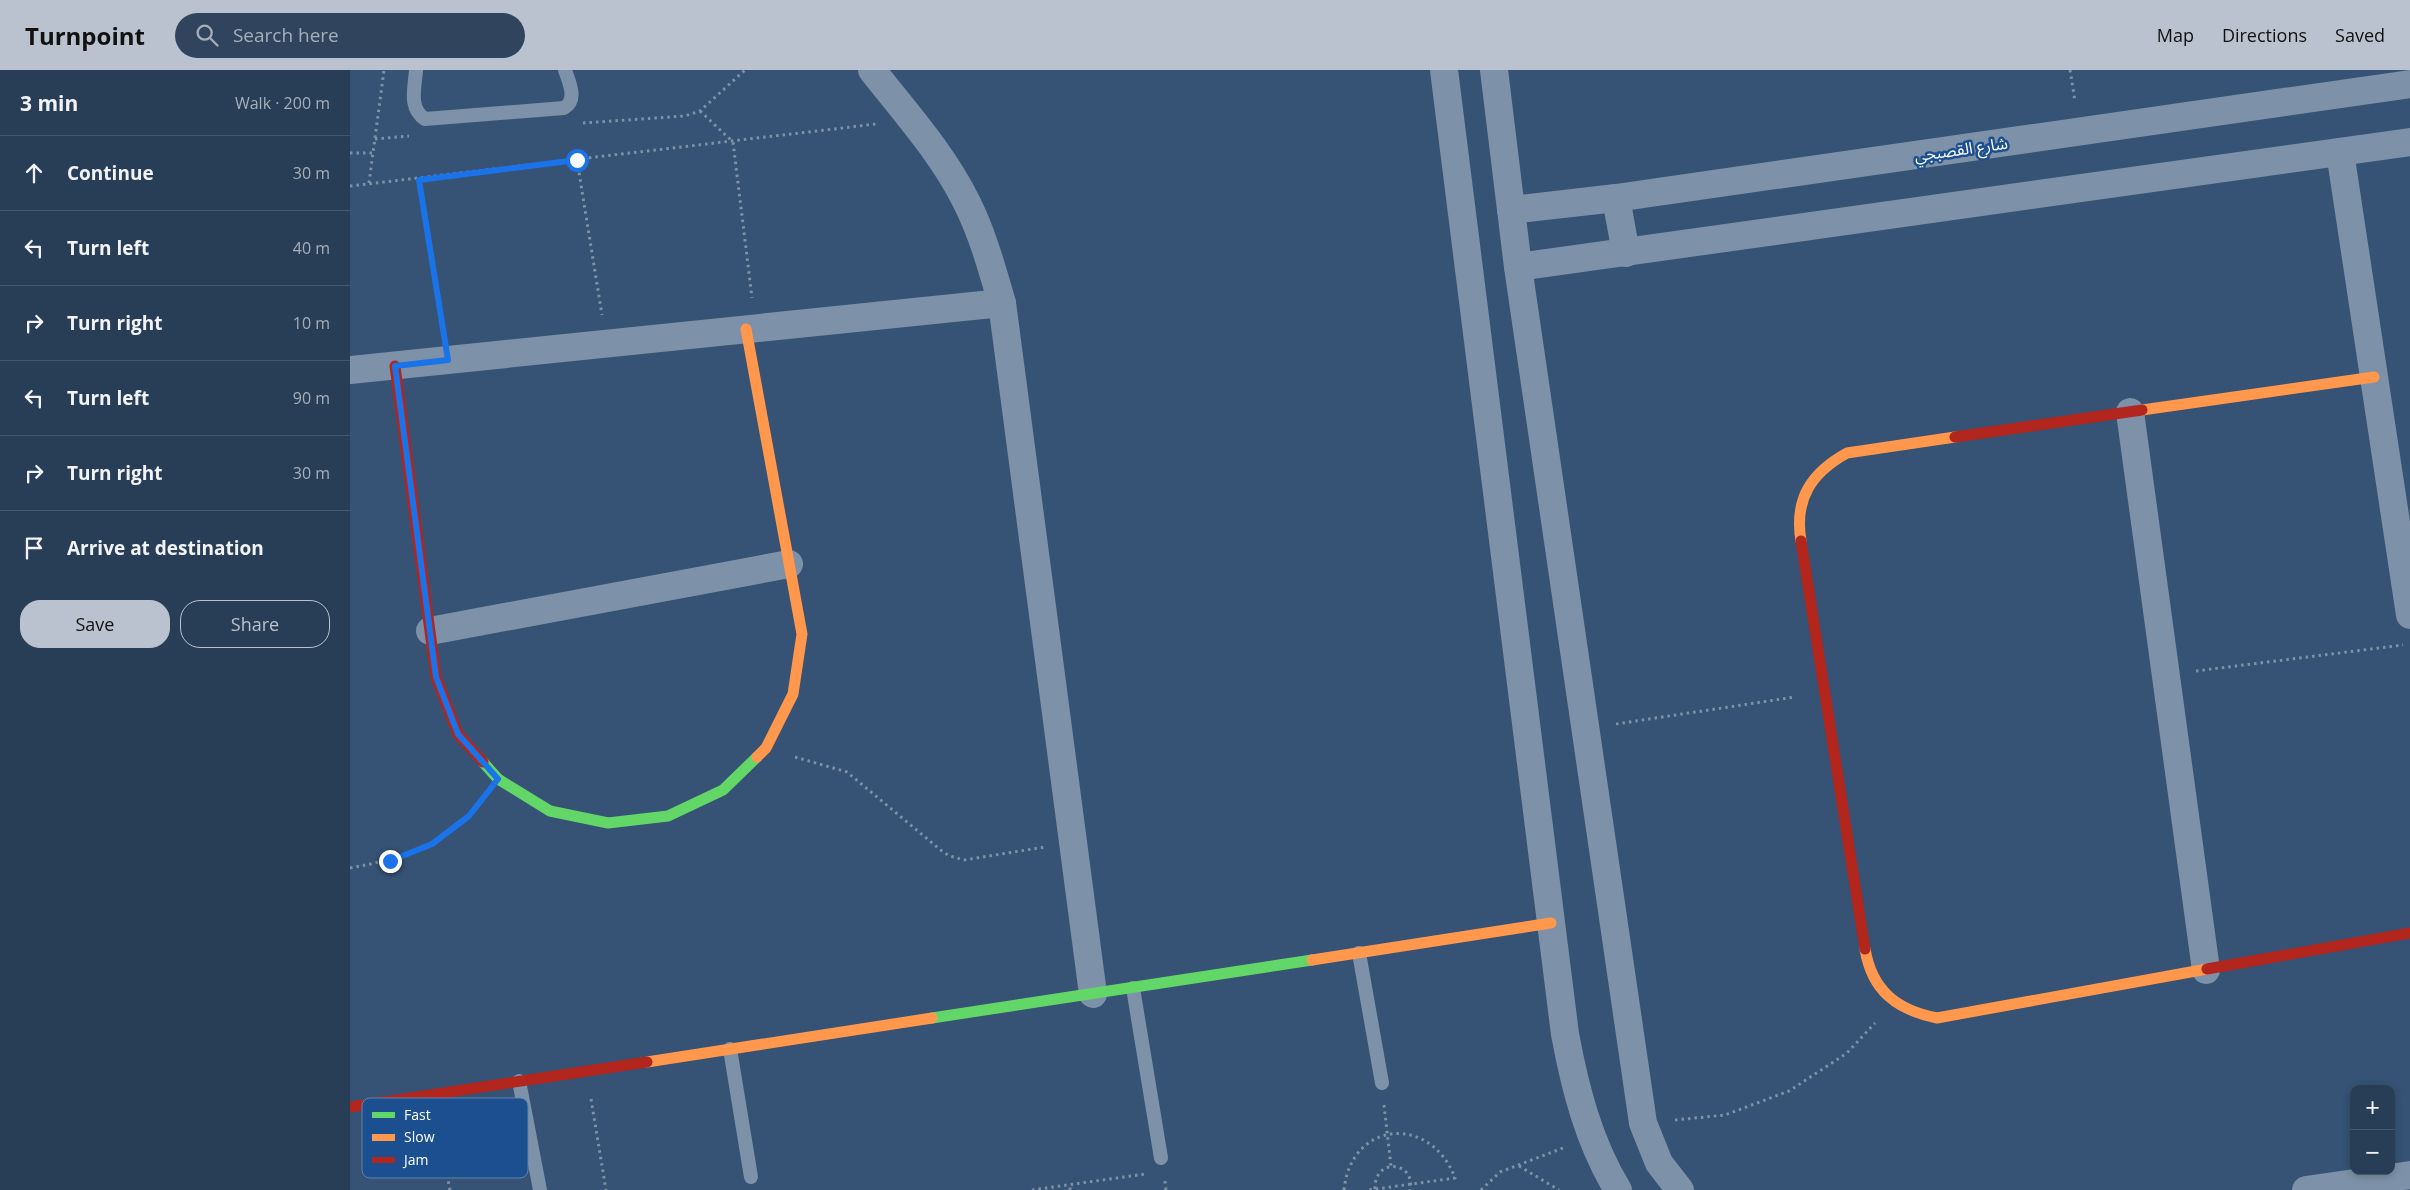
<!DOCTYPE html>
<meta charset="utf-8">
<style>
:root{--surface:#283e57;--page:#30455d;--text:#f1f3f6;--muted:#a5aeba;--line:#44576d;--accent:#b9c2ce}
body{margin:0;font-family:"Open Sans","Noto Sans Arabic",sans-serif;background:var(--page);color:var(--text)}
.controls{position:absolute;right:15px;bottom:15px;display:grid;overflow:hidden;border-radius:10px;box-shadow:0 2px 8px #0003}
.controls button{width:45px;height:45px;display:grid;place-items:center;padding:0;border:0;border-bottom:1px solid var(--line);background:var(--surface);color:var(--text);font:25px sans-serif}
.stop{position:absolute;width:15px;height:15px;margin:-11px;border:4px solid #1a73e8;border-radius:50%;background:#fff}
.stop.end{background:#1a73e8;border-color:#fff;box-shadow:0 1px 5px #0008}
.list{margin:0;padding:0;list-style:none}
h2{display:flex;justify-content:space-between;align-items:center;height:65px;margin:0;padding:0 20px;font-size:21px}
h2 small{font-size:16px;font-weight:400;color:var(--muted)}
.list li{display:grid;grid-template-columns:32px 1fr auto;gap:15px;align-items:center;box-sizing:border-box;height:75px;padding:0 20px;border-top:1px solid var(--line)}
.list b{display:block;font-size:19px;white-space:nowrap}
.list em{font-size:16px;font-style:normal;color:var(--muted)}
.actions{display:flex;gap:10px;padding:15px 20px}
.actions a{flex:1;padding:11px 0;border:1px solid var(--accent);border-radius:20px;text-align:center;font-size:18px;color:var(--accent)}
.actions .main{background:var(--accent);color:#111}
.icon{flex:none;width:28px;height:28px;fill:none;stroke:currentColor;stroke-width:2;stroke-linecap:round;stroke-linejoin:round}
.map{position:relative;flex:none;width:2060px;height:1120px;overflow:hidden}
header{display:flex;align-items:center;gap:30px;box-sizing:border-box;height:70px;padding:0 25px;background:var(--accent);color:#111}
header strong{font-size:24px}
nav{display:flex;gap:28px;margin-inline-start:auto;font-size:18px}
.search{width:350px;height:45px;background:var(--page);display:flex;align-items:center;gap:12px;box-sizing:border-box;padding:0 18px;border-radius:28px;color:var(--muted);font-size:19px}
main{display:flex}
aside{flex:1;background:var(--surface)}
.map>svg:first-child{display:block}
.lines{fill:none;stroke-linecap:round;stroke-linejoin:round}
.path{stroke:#7d92a8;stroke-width:3;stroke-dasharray:2.5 4;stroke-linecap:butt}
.lane{stroke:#7d92a8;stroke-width:14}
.street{stroke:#7d92a8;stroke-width:28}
.fast{stroke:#63d668;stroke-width:11}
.slow{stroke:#ff974d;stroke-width:11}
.jam{stroke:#b3261e;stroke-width:11}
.route{stroke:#1a73e8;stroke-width:6}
.labels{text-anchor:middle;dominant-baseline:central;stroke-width:5;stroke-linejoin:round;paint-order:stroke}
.street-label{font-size:16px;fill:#fff;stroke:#1b4f8f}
.key{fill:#1b4f8f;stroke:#5f84b1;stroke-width:1}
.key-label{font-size:14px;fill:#fff}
</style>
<header>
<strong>Turnpoint</strong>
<div class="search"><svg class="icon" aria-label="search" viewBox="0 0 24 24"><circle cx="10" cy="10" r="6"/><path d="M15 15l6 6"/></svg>Search here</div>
<nav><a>Map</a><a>Directions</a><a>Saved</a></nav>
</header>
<main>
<aside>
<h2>3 min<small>Walk · 200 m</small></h2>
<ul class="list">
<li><svg class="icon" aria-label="ahead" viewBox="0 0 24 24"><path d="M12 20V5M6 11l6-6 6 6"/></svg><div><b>Continue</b></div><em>30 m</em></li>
<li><svg class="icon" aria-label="left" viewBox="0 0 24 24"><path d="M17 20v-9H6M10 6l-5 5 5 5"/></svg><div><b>Turn left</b></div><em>40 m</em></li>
<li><svg class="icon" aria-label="right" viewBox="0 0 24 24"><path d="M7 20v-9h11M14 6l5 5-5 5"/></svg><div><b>Turn right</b></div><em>10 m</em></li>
<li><svg class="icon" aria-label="left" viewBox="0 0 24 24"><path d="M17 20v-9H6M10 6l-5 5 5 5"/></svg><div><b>Turn left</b></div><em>90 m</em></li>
<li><svg class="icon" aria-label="right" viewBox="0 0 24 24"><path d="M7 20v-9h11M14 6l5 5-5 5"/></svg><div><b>Turn right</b></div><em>30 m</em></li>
<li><svg class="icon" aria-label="arrive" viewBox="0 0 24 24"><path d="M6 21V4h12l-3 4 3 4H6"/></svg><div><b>Arrive at destination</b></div></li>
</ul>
<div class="actions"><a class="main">Save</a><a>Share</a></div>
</aside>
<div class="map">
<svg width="2060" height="1120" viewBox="0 0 2060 1120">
<rect width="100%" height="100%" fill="#365274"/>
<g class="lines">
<!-- path -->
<g class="path">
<polyline points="1720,0 1725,31"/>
<polyline points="350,41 383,72 402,228"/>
<polyline points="233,53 335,46 350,41 395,0"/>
<polyline points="25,69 59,66"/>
<polyline points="0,83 22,83"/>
<polyline points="227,90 252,245"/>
<polyline points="69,109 93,259"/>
<polyline points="19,113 34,0"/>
<polyline points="0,116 526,54"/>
<polyline points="1846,601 2053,575"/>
<polyline points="1266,654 1445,627"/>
<polyline points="445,687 497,702 593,782 600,786 614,790 695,777"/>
<path d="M0,798c50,-9 97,-23 130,-65"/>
<polyline points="241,1029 256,1120"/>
<polyline points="1034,1035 1041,1096"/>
<polyline points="1325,1050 1375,1045 1439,1021 1497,983 1525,953"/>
<polyline points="87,1054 100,1120"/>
<polyline points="1169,1096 1209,1120"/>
<polyline points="815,1111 816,1120"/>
<path d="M1025,1119c-1,-32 41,-28 35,1"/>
<polyline points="682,1120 795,1104"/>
<polyline points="720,1120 720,1115"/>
<path d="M994,1120c7,-70 87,-76 111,-12l-86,12"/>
<polyline points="1131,1120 1150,1102 1213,1078"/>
</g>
<!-- lane -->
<g class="lane">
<path d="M66,0c-1,17 -8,38 9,49l139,-11c14,-8 5,-26 1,-38"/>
<polyline points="1009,883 1032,1013"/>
<polyline points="783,918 811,1088"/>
<polyline points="380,979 401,1107"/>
<polyline points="169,1011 190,1120"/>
</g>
<!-- street -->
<g class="street">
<path d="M522,0c33,42 71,84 95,133 16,32 25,66 35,100l91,691"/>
<path d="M1094,0l121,964c10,54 24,109 53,156"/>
<polyline points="1144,0 1168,197 1293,1053 1309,1093 1330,1120"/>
<polyline points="1990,82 2060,545"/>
<polyline points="1266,128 1276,183"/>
<polyline points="1161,140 1266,128 2060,14"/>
<polyline points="1168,197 2060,72"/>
<polyline points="0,300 652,233"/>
<polyline points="1780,342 1856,900"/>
<polyline points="80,561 439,494"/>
<polyline points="1956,1120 2060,1105"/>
</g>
<!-- fast -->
<g class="fast">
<polyline points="133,692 148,709 200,741 258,753 318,746 373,720 407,687"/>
<polyline points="582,948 962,890"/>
</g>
<!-- slow -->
<g class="slow">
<polyline points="396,259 452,564 443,624 416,678 407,687"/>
<polyline points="1792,340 2024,307"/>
<path d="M1451,471c-7,-42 10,-68 46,-88l108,-16"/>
<path d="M1515,879c7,42 32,61 72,69l270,-49"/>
<polyline points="962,890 1201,853"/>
<polyline points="297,992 582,948"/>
</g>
<!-- jam -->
<g class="jam">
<polyline points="45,296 86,607 108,664 133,692"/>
<polyline points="1605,367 1792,340"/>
<polyline points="1451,471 1515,879"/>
<polyline points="1857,899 2060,863"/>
<polyline points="0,1037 297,992"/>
</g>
</g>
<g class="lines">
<!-- route -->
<polyline class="route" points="40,791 82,774 119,746 148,709 108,664 86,607 45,296 98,290 69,110 227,90"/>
</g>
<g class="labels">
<!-- street labels -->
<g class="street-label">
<text transform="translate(1611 79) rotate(-8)">شارع القصبجي</text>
</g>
</g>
<!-- legend -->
<rect x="12" y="1028" width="166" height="80" rx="8" class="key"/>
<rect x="22" y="1042" width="23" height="6" fill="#63d668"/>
<rect x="22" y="1064" width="23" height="7" fill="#ff974d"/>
<rect x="22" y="1087" width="23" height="6" fill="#b3261e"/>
<g class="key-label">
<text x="54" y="1050">Fast</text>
<text x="54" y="1072">Slow</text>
<text x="54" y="1095">Jam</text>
</g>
</svg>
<div class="controls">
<button>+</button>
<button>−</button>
</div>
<div class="stop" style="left:227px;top:90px"></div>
<div class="stop end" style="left:40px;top:791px"></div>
</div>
</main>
